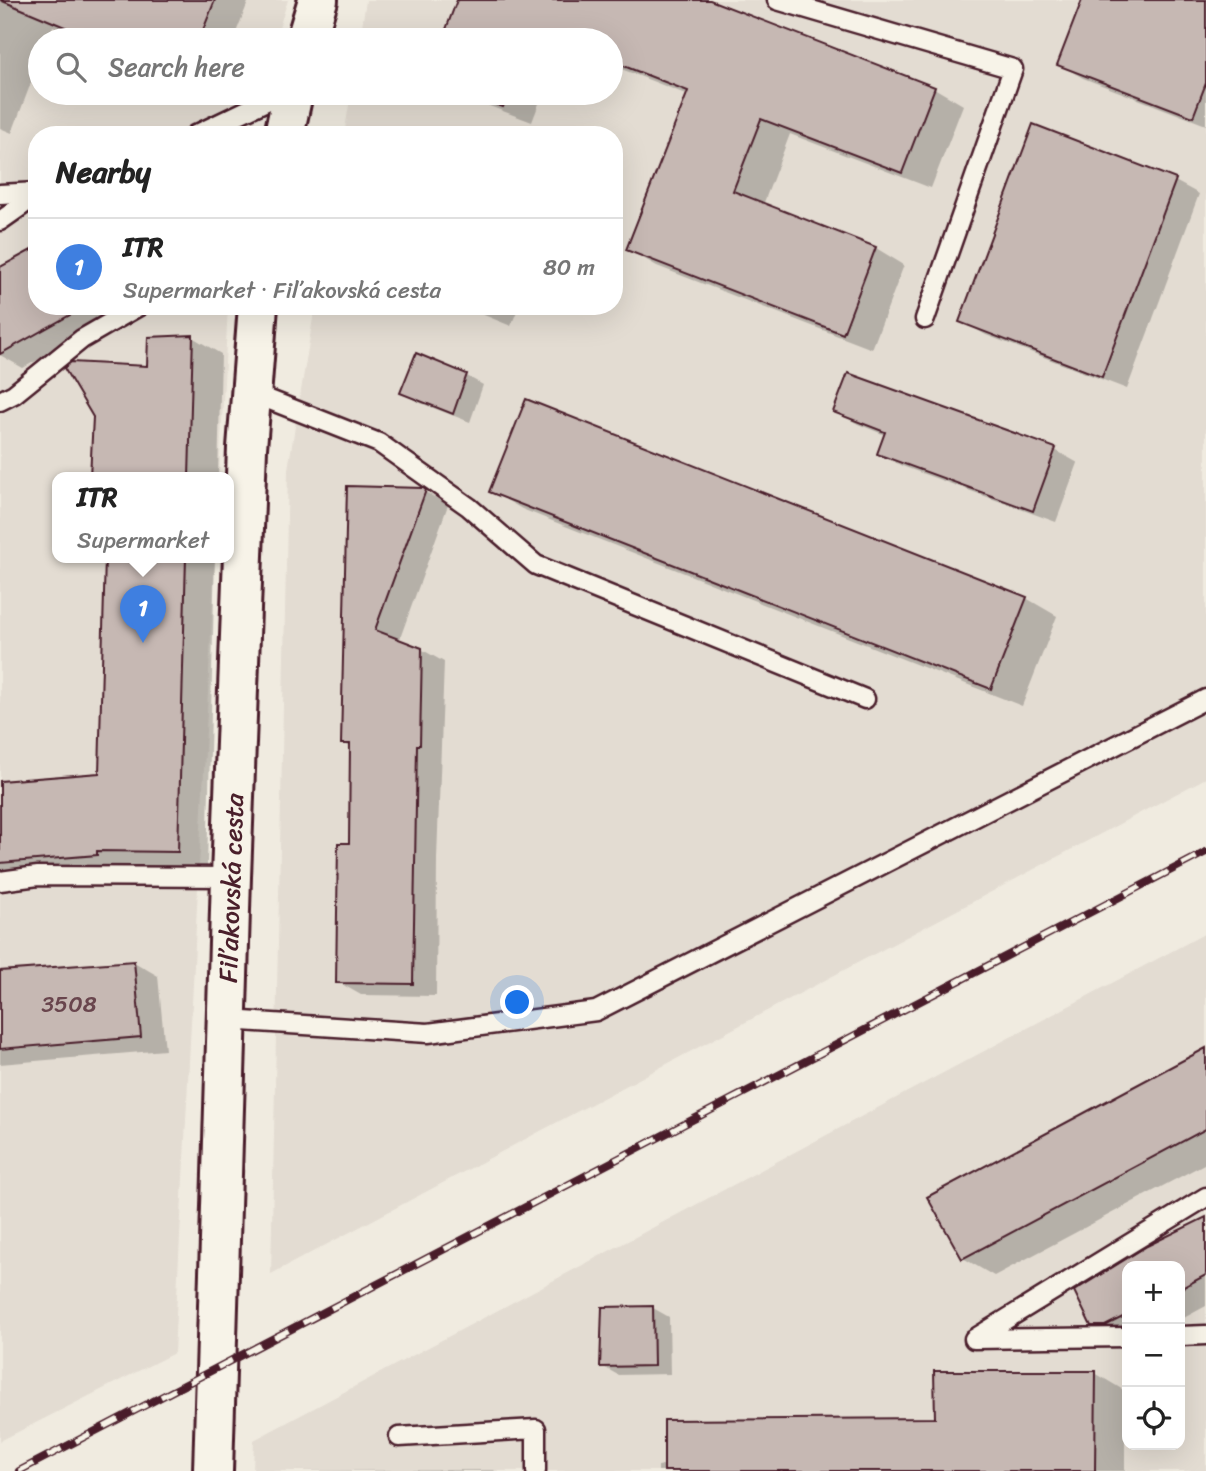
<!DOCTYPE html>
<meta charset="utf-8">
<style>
:root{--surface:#fff;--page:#f2f2f2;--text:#222;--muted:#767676;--line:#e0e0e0;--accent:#db2777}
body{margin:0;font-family:Sriracha,sans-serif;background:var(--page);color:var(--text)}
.controls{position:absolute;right:21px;bottom:21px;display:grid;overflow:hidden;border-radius:14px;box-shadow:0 7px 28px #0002}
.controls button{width:63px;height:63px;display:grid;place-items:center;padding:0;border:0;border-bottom:2px solid var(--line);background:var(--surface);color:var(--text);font:35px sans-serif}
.you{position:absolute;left:518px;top:1003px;width:24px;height:24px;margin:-18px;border:5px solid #fff;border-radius:50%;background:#1a73e8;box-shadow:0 0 0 10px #1a73e833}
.badge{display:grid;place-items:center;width:46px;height:46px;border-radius:50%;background:var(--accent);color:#fff;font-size:23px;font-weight:700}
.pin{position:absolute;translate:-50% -58px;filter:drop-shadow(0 2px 4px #0008)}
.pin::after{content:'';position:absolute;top:37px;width:24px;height:21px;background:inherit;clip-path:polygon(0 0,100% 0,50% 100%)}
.popup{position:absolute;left:52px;top:472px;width:182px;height:91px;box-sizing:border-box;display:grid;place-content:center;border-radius:14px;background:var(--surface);filter:drop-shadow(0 2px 5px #0005);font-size:23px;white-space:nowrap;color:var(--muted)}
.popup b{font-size:26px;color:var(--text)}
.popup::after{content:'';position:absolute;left:50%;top:100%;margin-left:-14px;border:14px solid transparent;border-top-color:var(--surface)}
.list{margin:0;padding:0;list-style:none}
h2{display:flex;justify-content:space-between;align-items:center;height:91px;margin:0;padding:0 28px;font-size:30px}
h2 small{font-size:23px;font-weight:400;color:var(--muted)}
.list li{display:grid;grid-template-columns:46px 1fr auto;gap:21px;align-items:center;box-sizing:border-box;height:98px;padding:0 28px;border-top:2px solid var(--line)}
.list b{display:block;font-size:26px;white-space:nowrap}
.list p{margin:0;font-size:23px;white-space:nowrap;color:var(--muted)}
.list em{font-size:23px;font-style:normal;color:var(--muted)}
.icon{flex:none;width:38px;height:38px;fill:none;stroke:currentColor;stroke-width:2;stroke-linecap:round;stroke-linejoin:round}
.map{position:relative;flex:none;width:1206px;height:1471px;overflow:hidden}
.search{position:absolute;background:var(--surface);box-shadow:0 7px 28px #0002;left:28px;top:28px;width:595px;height:77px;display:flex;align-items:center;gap:18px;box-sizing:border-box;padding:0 24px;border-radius:38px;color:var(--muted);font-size:26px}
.panel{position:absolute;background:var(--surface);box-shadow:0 7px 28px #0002;left:28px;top:126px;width:595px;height:189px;border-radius:28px}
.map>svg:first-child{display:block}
.built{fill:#e3dcd2;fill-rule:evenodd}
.shadow{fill:#0003}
.building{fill:#c6b8b3;stroke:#4a1f2b;stroke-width:2}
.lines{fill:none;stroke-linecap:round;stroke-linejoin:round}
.service-casing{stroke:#4a1f2b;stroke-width:23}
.tertiary-casing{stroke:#4a1f2b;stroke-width:44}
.service{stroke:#f7f3e8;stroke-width:18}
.tertiary{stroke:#f7f3e8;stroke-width:38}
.rail-casing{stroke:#4a1f2b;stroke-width:8}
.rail{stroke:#f7f3e8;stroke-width:5;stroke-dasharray:16;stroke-linecap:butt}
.labels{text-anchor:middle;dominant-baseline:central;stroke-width:5;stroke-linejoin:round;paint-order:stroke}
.number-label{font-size:23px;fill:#69454d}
.street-label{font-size:26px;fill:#4a1f2b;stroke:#f7f3e8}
</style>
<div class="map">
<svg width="1206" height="1471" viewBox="0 0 1206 1471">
<rect width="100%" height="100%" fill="#f0ebe0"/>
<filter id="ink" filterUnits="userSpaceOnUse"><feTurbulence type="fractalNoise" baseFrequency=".0143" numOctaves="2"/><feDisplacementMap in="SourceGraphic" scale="14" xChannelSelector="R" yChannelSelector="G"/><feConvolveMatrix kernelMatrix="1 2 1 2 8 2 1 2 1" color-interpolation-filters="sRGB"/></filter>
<g filter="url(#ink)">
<!-- built -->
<g class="built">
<polygon points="0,0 288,0 275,40 40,40 40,93 261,93 253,135 37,135 37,306 228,306 219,477 57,477 57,557 215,557 174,1353 0,1441"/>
<polygon points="366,0 1206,0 1206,778 271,1274 288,469 315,306 614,306 614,135 344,135 351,93 611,93 611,40 360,40"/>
<path d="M1206,933v538h-953l1,-31zM1127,1266h53v179h-53z"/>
</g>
<!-- shadow -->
<g class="shadow">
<polygon points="0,0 249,0 233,40 88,40 53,26 48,40 40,40 40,59 12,133 0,128"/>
<polygon points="459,0 702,0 934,88 963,105 931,188 790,134 763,205 876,248 904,265 872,349 657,266 629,250 688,95 611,65 611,40 444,40"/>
<polygon points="1084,0 1206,0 1206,125 1083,78 1059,64"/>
<polygon points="455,93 543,93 532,122"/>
<polygon points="1175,181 1199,194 1127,389 986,335 961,321"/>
<polygon points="0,269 37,306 135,306 23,368 0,355"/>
<polygon points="462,306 519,306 511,326"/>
<polygon points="192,337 221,354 218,477 91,477 148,368"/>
<polygon points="417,356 467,376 483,385 470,422 418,402 402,393"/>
<polygon points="835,411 1055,450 1078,463 1056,522 902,466 879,453 885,435 858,424"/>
<polygon points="348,488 422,490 448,505 399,641 421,649 444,662 437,859 436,996 361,995 338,982 351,845 352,748 343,743"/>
<polygon points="491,491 1026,598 1057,616 1022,706 522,509"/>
<polygon points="107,557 215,557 207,868 126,867 126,871 0,881 0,783 101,775"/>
<polygon points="134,962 158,976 165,1050 0,1064 0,973"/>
<polygon points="1206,1050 1206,1163 994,1276 963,1258"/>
<polygon points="1206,1219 1206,1306 1180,1320 1180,1266 1127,1266 1127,1342 1122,1342 1092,1325 1077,1292"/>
<polygon points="653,1308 669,1317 670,1374 618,1375 602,1366"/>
<polygon points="1095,1373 1125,1391 1125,1471 658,1471 658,1466 936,1419"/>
<polygon points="494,1470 495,1471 285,1471"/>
</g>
<!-- building -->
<g class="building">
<polygon points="0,0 215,0 199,40 96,40"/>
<polygon points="457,0 710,0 935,87 902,173 761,119 733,191 876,247 843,334 626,250 688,91 611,61 611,40 442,40"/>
<polygon points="1082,0 1206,0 1206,83 1193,117 1057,65"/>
<polygon points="465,93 509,93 503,107"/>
<polygon points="1033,124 1176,179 1102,377 959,322"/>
<polygon points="37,247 37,306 86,306 0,354 0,267"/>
<polygon points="193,335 189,477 90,477 93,417 64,368 71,362 147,366 148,337"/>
<polygon points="416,353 467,374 453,414 400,393"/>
<polygon points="848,373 1056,448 1033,511 877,454 885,432 833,412"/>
<polygon points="526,399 1027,597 991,689 489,492"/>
<polygon points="347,486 423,488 426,490 375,630 422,648 420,745 417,745 413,984 336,983 338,843 349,843 350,744 341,744"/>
<polygon points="105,557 186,557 178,852 97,851 97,855 0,863 0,781 99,773"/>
<polygon points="134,961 141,1037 0,1049 0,971"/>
<polygon points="1206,1048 1206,1129 962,1259 927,1197"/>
<polygon points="1206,1217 1206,1275 1180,1289 1180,1266 1127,1266 1127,1315 1105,1326 1091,1326 1074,1291 1147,1246"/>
<polygon points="653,1306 654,1366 600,1367 602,1307"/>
<polygon points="934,1371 1096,1371 1095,1471 664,1471 664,1420 935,1418"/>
</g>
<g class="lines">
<!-- service casing -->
<g class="service-casing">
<g id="service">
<polyline points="777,0 1013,69 925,319"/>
<polyline points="195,135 283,93"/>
<polyline points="0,194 37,192"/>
<polyline points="0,221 37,195"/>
<polyline points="252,393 379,443 469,507 536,565 865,699"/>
<polyline points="0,401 14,394 82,339 139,306"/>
<polyline points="0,881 38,876 231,877"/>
<polyline points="227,1020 428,1033 596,1011 1206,699"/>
<polyline points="1180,1336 1206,1335"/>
<polyline points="1127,1337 974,1339 1206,1197"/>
<polyline points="399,1437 536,1429 536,1471"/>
</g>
</g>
<!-- tertiary casing -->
<g class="tertiary-casing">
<g id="tertiary">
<polyline points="306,40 318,0"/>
<polyline points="284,135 293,93"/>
<polyline points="213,1471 231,877 247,448 258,306"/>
</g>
</g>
<!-- service -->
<use href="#service" class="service"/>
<!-- tertiary -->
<use href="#tertiary" class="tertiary"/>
<!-- rail casing -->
<g class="rail-casing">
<polyline id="rail" points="19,1471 1206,852"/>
</g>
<!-- rail -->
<use href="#rail" class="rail"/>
</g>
</g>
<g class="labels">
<!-- number labels -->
<g class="number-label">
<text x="69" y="1004">3508</text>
</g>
<!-- street labels -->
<g class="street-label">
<text transform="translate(231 888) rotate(-88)">Fiľakovská cesta</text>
</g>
</g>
</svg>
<div class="controls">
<button>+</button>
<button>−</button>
<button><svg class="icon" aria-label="locate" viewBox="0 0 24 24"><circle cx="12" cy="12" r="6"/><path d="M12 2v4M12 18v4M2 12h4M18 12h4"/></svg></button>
</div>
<div class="you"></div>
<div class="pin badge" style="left:143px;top:643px;background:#3f7fe0">1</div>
<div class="popup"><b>ITR</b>Supermarket</div>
<div class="search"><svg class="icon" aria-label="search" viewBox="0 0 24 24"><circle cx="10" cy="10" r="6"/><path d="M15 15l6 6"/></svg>Search here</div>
<section class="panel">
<h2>Nearby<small></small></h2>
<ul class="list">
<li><span class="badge" style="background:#3f7fe0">1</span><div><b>ITR</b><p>Supermarket · Fiľakovská cesta</p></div><em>80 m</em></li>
</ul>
</section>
</div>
